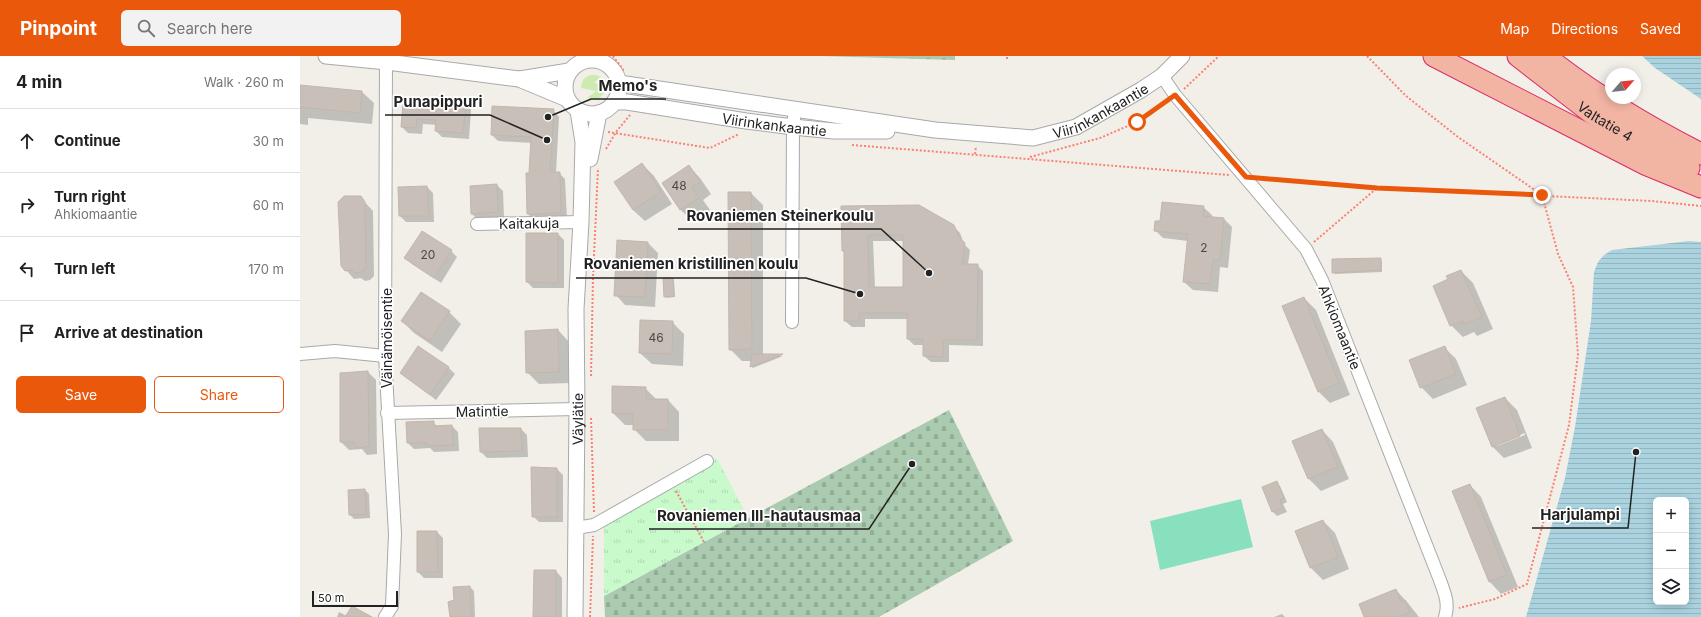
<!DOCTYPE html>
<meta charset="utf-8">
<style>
:root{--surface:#fff;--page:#f2f2f2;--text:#202124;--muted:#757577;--line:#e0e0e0;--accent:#ea580c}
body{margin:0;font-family:Inter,sans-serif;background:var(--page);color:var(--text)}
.controls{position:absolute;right:12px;bottom:12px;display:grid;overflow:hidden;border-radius:6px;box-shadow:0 2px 10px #0003}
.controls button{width:36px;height:36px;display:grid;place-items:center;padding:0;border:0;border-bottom:1px solid var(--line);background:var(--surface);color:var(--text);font:20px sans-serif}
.compass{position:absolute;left:1305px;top:12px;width:36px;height:36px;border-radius:50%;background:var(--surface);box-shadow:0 2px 10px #0003;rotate:62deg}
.scale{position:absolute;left:12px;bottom:10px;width:86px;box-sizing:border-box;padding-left:4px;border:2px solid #222;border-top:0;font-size:11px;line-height:14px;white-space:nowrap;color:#222;-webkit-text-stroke:3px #fff;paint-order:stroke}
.stop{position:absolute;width:12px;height:12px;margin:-9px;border:3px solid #ea580c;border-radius:50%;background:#fff}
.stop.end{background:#ea580c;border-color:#fff;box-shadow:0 1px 4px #0008}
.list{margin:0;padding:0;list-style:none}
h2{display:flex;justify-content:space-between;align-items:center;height:52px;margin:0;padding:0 16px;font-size:17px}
h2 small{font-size:13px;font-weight:400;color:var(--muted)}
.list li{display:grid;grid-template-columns:26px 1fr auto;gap:12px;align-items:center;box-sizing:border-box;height:64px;padding:0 16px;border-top:1px solid var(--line)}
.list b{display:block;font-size:15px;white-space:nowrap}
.list p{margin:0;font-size:13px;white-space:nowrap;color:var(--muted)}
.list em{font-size:13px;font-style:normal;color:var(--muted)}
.actions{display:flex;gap:8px;padding:12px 16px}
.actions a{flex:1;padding:9px 0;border:1px solid var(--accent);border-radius:6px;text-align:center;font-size:14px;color:var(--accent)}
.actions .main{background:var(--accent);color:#fff}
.icon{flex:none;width:22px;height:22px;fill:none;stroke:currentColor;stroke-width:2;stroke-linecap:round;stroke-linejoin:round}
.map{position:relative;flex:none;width:1401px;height:561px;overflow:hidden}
header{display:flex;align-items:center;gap:24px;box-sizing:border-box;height:56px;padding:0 20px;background:var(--accent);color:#fff}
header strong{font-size:19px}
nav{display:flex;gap:22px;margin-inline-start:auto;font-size:14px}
.search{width:280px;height:36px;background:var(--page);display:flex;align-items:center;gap:10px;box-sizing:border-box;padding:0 14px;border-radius:6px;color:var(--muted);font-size:15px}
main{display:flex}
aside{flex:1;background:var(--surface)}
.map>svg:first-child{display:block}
.grass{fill:#cdebb0}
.cemetery{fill:url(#cemetery-stones)}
.park{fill:url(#park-tufts)}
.pitch{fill:#88e0be}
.water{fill:url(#water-rules);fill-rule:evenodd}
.shadow{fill:#0003;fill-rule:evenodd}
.building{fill:#c7bfb8;stroke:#c4b6ab;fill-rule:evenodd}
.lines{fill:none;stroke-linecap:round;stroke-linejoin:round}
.minor-casing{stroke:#a9a9a9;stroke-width:14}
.tertiary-casing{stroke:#a9a9a9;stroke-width:17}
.trunk-casing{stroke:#dc2a67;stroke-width:23}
.path{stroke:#fa8072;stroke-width:2;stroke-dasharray:2 2;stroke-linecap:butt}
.minor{stroke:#fff;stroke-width:12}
.tertiary{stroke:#fff;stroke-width:15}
.trunk{stroke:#f2b4a3;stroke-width:21}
.route{stroke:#ea580c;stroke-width:5}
.labels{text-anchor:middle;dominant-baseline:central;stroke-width:3.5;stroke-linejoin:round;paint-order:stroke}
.number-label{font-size:12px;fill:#4b4948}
.street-label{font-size:14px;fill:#222;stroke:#fff}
.leader{fill:none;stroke:#222;stroke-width:1.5}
.callout-dot{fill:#222;stroke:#fff;stroke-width:1.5}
.callout-label{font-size:15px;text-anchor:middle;font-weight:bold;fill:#222;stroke:#fff;stroke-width:3.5;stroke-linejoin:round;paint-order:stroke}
</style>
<header>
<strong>Pinpoint</strong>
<div class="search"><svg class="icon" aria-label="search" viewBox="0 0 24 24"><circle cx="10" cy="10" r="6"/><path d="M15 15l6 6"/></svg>Search here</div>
<nav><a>Map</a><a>Directions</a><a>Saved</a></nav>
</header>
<main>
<aside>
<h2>4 min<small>Walk · 260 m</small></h2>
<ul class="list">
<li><svg class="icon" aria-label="ahead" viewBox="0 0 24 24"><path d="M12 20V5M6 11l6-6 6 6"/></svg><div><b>Continue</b></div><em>30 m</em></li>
<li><svg class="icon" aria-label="right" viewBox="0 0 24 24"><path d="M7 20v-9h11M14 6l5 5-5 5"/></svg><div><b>Turn right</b><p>Ahkiomaantie</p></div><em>60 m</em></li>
<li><svg class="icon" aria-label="left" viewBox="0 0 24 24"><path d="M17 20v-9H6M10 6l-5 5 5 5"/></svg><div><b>Turn left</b></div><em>170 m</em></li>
<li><svg class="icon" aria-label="arrive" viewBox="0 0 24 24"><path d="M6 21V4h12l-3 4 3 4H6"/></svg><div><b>Arrive at destination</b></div></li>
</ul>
<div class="actions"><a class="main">Save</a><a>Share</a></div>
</aside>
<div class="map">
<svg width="1401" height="561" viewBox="0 0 1401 561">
<defs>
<pattern id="cemetery-stones" width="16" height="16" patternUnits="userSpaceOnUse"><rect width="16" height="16" fill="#aacbaf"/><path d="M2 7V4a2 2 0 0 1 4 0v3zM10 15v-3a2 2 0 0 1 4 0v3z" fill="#92ae96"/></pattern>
<pattern id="park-tufts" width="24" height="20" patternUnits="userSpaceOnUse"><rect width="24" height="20" fill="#c8facc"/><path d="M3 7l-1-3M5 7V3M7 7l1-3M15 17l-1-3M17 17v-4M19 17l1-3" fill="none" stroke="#acd6af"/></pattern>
<pattern id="water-rules" width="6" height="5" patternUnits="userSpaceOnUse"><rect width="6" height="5" fill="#aad3df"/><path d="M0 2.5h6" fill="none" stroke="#92b5bf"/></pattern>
</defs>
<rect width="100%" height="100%" fill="#f2efe9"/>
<!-- grass -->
<path class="grass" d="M290,19h6l5,2 -7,6 12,2v5l-7,9 -12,-1 9,-7 -15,-3c1,-7 2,-10 9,-13z"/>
<!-- cemetery -->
<g class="cemetery">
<polygon points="520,0 655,0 655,4"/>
<polygon points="649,354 713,485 579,561 305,561 304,540"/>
</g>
<!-- park -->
<polygon class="park" points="417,402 448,462 304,540 304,464"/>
<!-- pitch -->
<polygon class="pitch" points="941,443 953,491 860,514 850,465"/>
<!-- water -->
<g class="water">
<polygon points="1342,0 1401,0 1401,43 1355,12"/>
<path d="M1389,185l12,1v375h-175l39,-139 10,-51 16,-106 3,-49 4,-10 6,-7 8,-5zM1356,444h30v102h-30z"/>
</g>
<!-- shadow -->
<g class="shadow">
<polygon points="0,30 62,36 74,47 72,68 8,62 8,69 0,68"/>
<polygon points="165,47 171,54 169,83 142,81 136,75 137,69 123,68 122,78 108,77 102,71 104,48"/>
<polygon points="253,54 259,61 256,117 259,117 265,123 267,163 234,164 228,158 232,87 198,85 192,79"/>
<polygon points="342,108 354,120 372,148 345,165 333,154"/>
<polygon points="389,110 400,122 411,138 403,144 410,154 393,166 381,154 363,127"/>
<polygon points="197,129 203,135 204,162 178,164 172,158"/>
<polygon points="127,131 133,137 134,166 106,166 100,160 99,132"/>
<polygon points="451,137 463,149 463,299 483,300 453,312 452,311 452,305 442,305 430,293"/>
<polygon points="60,141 73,155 74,220 70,224 65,225 61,222 54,223 46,214"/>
<path d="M542,151l111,19 7,7 4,11 6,6 -2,15h9l6,6v75l-34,-1v17h-18l-7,-6v-11h-10l-6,-6v-20h-43v8h-13l-7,-6v-67l-2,-3zM573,185h31v47h-29z"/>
<polygon points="903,151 912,159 911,162 924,163 932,171 928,212 920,211 918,236 893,234 884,226 888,185 863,182 855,174 861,166"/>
<polygon points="227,178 258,178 264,184 264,232 233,232 227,226"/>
<polygon points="343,187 348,187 358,197 355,251 325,249 316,239"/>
<polygon points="151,195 157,201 141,227 112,208 106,202"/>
<polygon points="1080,203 1082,205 1082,216 1035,218 1033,216"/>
<polygon points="1161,215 1173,227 1193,273 1177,280 1174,276 1163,281 1151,269 1149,224"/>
<polygon points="372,223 374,224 375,241 367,242 365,240"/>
<polygon points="1004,242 1016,254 1050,339 1030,347 1018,335"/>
<polygon points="149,256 161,268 142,296 114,277 102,265"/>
<polygon points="372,266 384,278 383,310 352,308 340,297"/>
<polygon points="258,274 269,286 270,327 239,328 227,316"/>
<polygon points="1144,291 1156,303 1167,329 1133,343 1121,331"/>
<polygon points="149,312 155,318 136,344 102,317"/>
<polygon points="68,316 76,324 77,398 67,399 62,393 49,394 41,386"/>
<polygon points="345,332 357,344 368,344 379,356 379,385 346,385 334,373 334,369 325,369 313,357"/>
<path d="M1205,342l12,12 15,38 -28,10 -11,-11zM1225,377v2l-28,11v-2z"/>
<polygon points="133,366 138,371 152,370 158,376 159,395 134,396 130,392 114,393 108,387"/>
<polygon points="221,373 227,379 228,401 187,402 180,395"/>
<polygon points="1022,374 1033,386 1049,423 1021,435 1009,423 994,385"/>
<polygon points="257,413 263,419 263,466 239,466 233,460"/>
<polygon points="976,426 980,430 987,446 983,448 987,456 977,460 973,456"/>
<polygon points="1170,429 1181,441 1218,531 1201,538 1190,526"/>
<polygon points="65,434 69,438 70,462 54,463 50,459"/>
<polygon points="1023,465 1035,477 1049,513 1023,524 1011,512 996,475"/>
<polygon points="118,476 137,476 143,482 143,522 124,522 118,516"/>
<polygon points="256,515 262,522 262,561 234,561"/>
<polygon points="170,531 174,535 175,561 151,561 155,545"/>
<polygon points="1096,534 1107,546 1119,561 1065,561"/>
<polygon points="39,556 47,560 67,561 37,561"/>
<polygon points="982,558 985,561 974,561"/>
</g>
<!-- building -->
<g class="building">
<polygon points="0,29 62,35 60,57 0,51"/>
<polygon points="115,42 166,46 163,77 135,75 136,64 117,63 116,72 101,71 103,47 115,48"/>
<polygon points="192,50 254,53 250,116 260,116 261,157 227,158 226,117 229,117 231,81 191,79"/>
<polygon points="342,107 361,136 333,154 314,126"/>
<polygon points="389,109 400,126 392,132 399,142 380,154 362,127"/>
<polygon points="197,128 198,156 171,158 170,130"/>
<polygon points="127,130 129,160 99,160 98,131"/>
<polygon points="428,136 451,136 452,293 429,294"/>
<polygon points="44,140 61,140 65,146 66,211 62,216 55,217 52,214 45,215 41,210 38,146"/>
<polygon points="862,146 904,150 903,160 924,162 920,204 913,204 910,228 883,226 888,178 854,175 855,165 860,165"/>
<path d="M619,149l35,20 5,12 6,6 -3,21h16l-1,76h-34v17l-20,-1v-17h-16v-26h-48v8h-15v-70h-2l-1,-45zM568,179h35v52h-34z"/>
<polygon points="122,175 152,194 134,222 104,202"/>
<polygon points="226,177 258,177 258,227 226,226"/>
<polygon points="317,184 348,186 345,241 314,240"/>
<polygon points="1081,202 1081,214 1032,217 1032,203"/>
<polygon points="1161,214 1182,261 1164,268 1163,265 1150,270 1133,230 1148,223 1146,220"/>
<polygon points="363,222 373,222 374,240 364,241"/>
<polygon points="121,236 150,255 130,285 101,265"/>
<polygon points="1004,241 1039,327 1018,336 982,250"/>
<polygon points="340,264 373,265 372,298 339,297"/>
<polygon points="258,273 259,316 226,317 225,275"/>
<polygon points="118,290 149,311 130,339 100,317"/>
<polygon points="1145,290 1156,318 1120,332 1109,304"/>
<polygon points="452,298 483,298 450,311"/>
<polygon points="68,315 69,390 58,392 54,386 40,386 40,317"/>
<polygon points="312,330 346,331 346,343 368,343 368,374 333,374 333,358 312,357"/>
<polygon points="1205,341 1220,380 1192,391 1176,352"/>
<polygon points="134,365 134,370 152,369 153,389 127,390 127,387 107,387 106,366"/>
<polygon points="179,372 221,372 222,395 180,396"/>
<polygon points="1022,373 1038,411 1008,423 992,385"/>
<polygon points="231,411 257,412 257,461 232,461"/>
<polygon points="977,425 984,442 980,444 983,452 972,456 962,431"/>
<polygon points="1170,428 1207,519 1189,526 1152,435"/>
<polygon points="65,433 66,458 49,459 48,434"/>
<polygon points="1023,464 1038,501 1010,512 995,475"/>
<polygon points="117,475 137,475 138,516 117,516"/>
<polygon points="234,514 256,514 256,561 233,561"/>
<polygon points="170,530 171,561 150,561 148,546 154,544 153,531"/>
<polygon points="1096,533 1101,546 1105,544 1110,556 1099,561 1064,561 1059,548"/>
<polygon points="52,550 72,561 45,561"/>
</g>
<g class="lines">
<!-- minor casing -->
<g class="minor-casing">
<g id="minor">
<path d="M862,20l13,19 131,154 16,31 116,295c5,14 12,27 7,42"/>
<polyline points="177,168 281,166"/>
<polyline points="492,266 493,71 495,53"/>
<polyline points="0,298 35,295 85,300"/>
<polyline points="87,357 277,353"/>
<polyline points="276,472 294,469 407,405"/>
<polyline points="85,561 92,550 95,478 85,300 86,0"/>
</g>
</g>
<!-- tertiary casing -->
<g class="tertiary-casing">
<g id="tertiary">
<polyline points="26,0 87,6 219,23 267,43"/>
<circle cx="292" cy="31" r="27"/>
<polyline points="220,23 269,15"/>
<path id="s1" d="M319,27l316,47 98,8 43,-11 65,-37 21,-14 20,-20"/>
<path id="s2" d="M314,46h13l119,19 47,6 41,4h53"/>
<polyline points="290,103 299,57"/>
<path id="s3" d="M275,561l2,-208 -1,-100 5,-87 2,-80 -5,-31"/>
</g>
</g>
<!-- trunk casing -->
<g class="trunk-casing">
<g id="trunk">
<polyline points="1134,0 1345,108 1401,131"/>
<path id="s4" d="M1218,0l75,58 70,41 26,13"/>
<path d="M1245,0c49,39 101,70 156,98"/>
</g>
</g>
<!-- path -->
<g class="path">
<polyline points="313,0 324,15"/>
<polyline points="1067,0 1106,40 1158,81 1242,139 1258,198 1273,231 1278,299 1269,369 1227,528 1195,543 1159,552"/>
<polyline points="707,3 707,0"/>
<polyline points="884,33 919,0"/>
<polyline points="308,76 410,92 439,78"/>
<polyline points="552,89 929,119"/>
<polyline points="306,93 316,76 330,59"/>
<polyline points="675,98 676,90"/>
<polyline points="730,101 800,82 837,66 865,46"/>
<polyline points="961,122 1077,132 1352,145 1401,150"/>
<polyline points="1014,186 1077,132"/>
<polyline points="291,320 293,222 298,112"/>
<polyline points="291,362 294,456"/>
<polyline points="376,435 404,486"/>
<polyline points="290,561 293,480"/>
</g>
<!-- minor -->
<use href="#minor" class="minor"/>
<!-- tertiary -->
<use href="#tertiary" class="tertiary"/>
<!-- trunk -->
<use href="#trunk" class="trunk"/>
</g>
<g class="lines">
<!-- route -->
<polyline class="route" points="837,66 875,39 946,121 1077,132 1242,139"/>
</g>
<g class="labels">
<!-- number labels -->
<g class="number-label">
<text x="379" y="129">48</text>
<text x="904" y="191">2</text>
<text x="128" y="198">20</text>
<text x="356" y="281">46</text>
</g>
<!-- street labels -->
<g class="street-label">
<text stroke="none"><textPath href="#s1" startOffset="491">Viirinkankaantie</textPath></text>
<text stroke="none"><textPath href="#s4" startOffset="109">Valtatie 4</textPath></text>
<text stroke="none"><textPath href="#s2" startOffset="162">Viirinkankaantie</textPath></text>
<text transform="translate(229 167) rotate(-1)">Kaitakuja</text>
<text transform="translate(1040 271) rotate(68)">Ahkiomaantie</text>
<text transform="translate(86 282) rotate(-90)">Väinämöisentie</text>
<text transform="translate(182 355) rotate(-1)">Matintie</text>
<text stroke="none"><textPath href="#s3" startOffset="198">Väylätie</textPath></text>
</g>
</g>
<!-- callouts -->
<path class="leader" d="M248 61L291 43H366M247 84L190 59H85M629 217L581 173H378M560 238L506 222H276M1336 396L1328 472H1232M612 408L569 473H349"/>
<g class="callout-dot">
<circle cx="248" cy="61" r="4"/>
<circle cx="247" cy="84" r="4"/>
<circle cx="629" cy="217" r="4"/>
<circle cx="560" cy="238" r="4"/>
<circle cx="1336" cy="396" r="4"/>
<circle cx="612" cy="408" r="4"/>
</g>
<g class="callout-label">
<text x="328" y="35">Memo's</text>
<text x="138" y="51">Punapippuri</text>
<text x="480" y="165">Rovaniemen Steinerkoulu</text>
<text x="391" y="213">Rovaniemen kristillinen koulu</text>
<text x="1280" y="464">Harjulampi</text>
<text x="459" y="465">Rovaniemen III-hautausmaa</text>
</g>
</svg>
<div class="controls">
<button>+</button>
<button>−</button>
<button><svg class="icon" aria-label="layers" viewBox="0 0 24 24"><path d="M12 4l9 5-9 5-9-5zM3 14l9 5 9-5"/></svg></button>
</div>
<svg class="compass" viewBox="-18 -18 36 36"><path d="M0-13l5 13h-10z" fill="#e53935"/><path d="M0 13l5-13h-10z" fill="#757577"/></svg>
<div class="scale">50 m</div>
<div class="stop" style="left:837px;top:66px"></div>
<div class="stop end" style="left:1242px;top:139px"></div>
</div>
</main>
